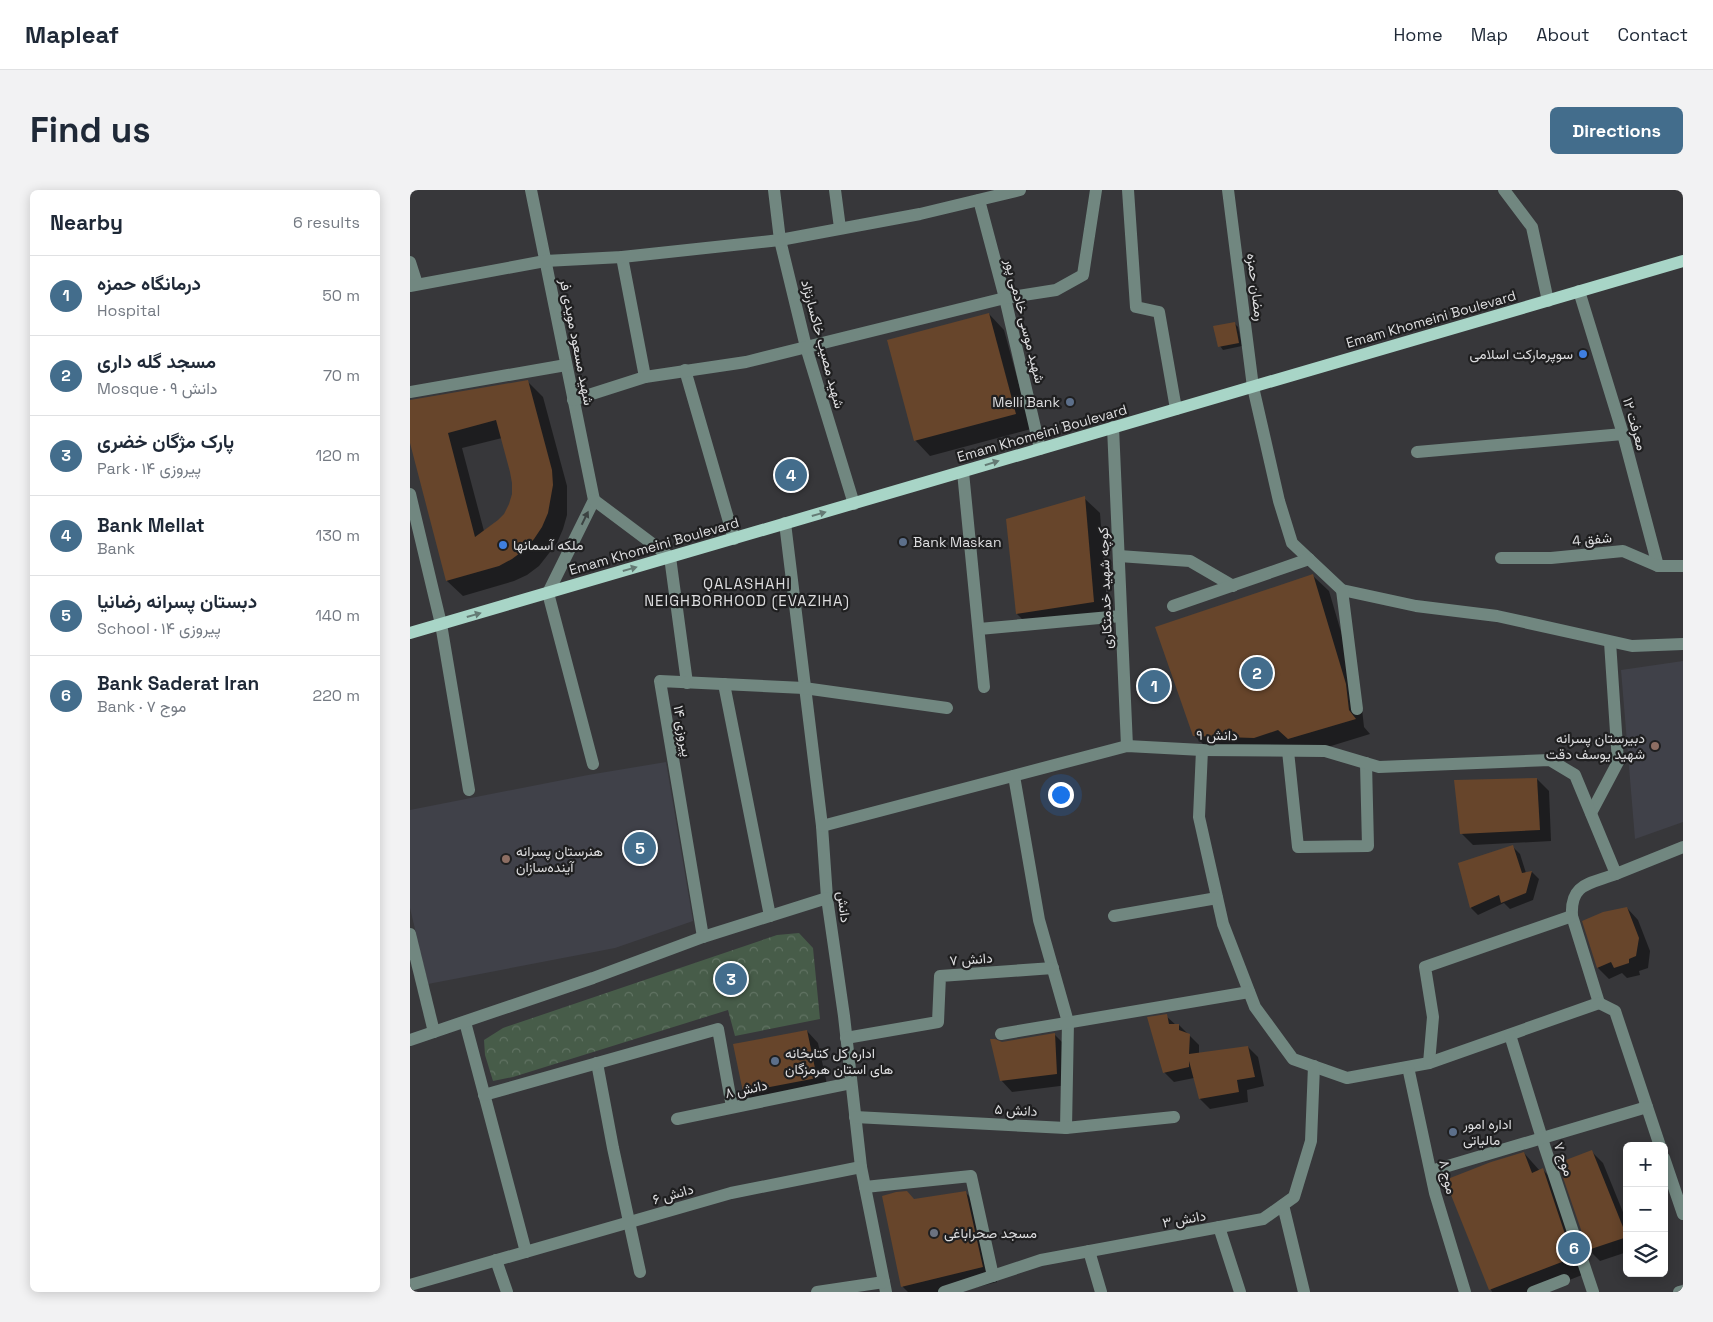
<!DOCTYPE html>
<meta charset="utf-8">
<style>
:root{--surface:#fff;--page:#f2f2f3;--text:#1f2937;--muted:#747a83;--line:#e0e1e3;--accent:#436d8c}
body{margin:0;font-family:"Space Grotesk",Vazirmatn,sans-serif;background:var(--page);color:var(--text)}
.controls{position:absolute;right:15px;bottom:15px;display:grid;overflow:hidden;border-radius:8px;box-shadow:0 2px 12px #0003}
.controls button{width:45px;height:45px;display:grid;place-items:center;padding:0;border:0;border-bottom:1px solid var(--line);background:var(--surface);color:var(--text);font:25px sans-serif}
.you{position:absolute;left:650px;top:604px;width:18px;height:18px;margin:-12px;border:4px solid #fff;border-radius:50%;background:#1a73e8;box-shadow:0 0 0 8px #1a73e833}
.badge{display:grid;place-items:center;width:32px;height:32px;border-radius:50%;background:var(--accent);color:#fff;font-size:16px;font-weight:700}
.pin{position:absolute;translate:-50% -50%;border:2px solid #fff;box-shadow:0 1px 5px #0006}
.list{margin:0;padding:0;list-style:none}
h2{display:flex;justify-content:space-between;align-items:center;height:65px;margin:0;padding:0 20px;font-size:21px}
h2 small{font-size:16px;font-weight:400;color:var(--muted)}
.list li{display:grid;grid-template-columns:32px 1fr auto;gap:15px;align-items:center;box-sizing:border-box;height:80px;padding:0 20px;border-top:1px solid var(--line)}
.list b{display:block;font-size:19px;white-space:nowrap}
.list p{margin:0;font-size:16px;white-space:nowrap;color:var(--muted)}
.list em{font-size:16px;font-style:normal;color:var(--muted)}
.icon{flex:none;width:28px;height:28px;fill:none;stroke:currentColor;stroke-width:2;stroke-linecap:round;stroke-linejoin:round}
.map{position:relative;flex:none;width:1273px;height:1102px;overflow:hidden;border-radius:8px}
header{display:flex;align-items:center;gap:30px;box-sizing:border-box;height:70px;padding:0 25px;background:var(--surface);border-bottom:1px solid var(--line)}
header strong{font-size:24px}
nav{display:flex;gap:28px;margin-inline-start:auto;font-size:18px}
.intro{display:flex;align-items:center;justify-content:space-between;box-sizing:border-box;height:120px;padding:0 30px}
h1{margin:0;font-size:35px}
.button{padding:12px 22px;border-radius:8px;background:var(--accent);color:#fff;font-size:18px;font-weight:700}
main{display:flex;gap:30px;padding:0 30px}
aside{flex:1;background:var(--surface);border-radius:8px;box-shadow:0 2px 12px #0003}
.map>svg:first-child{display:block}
.built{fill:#404149}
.park{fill:url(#park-crowns)}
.shadow{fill:#0007;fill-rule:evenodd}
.building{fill:#67452b;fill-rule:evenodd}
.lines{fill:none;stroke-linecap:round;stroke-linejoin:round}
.minor{stroke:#718780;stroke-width:12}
.major{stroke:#a8d5c7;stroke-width:12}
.oneway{fill:#647a74}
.oneway2{fill:#3c4342}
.shop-dot{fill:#3f7fe0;stroke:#1f1f20;stroke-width:2}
.service-dot{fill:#5c6f8a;stroke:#1f1f20;stroke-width:2}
.education-dot{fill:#8d6e63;stroke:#1f1f20;stroke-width:2}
.worship-dot{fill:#6b7280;stroke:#1f1f20;stroke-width:2}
.labels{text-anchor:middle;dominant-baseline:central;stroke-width:4.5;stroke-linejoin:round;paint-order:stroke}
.street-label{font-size:14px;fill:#dddddf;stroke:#1f1f20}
.poi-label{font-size:14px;fill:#dddddf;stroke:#1f1f20;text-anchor:start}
.neighbourhood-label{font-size:15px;letter-spacing:1px;fill:#dddddf;stroke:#1f1f20}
</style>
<header>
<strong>Mapleaf</strong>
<nav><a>Home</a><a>Map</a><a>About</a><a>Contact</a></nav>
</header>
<div class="intro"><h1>Find us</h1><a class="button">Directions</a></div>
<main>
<aside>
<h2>Nearby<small>6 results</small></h2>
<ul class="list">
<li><span class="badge">1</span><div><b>درمانگاه حمزه</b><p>Hospital</p></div><em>50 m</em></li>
<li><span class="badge">2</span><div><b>مسجد گله داری</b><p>Mosque · دانش ۹</p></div><em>70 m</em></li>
<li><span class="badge">3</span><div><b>پارک مژگان خضری</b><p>Park · پیروزی ۱۴</p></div><em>120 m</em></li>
<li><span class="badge">4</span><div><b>Bank Mellat</b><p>Bank</p></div><em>130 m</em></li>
<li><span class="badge">5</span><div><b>دبستان پسرانه رضانیا</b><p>School · پیروزی ۱۴</p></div><em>140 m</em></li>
<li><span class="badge">6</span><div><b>Bank Saderat Iran</b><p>Bank · موج ۷</p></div><em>220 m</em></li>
</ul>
</aside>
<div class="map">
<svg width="1273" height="1102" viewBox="0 0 1273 1102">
<defs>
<pattern id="park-crowns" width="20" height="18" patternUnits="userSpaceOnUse" patternTransform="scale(1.25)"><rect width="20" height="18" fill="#475c49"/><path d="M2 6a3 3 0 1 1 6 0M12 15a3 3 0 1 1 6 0" fill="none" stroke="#617363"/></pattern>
</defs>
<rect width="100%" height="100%" fill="#37373a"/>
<!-- built -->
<g class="built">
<polygon points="1273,471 1273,632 1225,649 1211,480"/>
<polygon points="256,572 283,731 205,758 18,794 0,718 0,620 178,585"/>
</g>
<!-- park -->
<polygon class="park" points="389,743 403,758 410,829 325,846 318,820 103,887 83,891 75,865 74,850 93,838 367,745"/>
<!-- shadow -->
<g class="shadow">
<polygon points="579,124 594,140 621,239 520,266 505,250"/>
<polygon points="824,133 828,137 832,156 813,160 810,156"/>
<path d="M117,191l16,16 24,89v29l-4,14 -6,14 -18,23 -12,9 -13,6 -51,15 -16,-15 -37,-142v-38zM92,248l12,45 -1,11 -3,11 -5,9 -7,7 -14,10 -22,-83z"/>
<polygon points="674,308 690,323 698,427 622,439 607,424"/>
<polygon points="903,386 919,401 951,510 954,537 960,544 895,564 800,561 784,545"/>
<polygon points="1127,589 1139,601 1141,651 1063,655 1051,643"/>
<polygon points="1103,657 1110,664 1116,683 1122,682 1129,689 1123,710 1100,719 1094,713 1068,725 1061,718 1050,674"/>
<polygon points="1217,718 1228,730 1240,761 1238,778 1229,781 1230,785 1217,788 1212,783 1199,789 1188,778 1174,732"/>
<polygon points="756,826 766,835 769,835 789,855 789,864 838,857 848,867 854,896 837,900 838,912 800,919 790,909 784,888 764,892 754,882"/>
<polygon points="397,841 408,853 418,899 345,913 334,902"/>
<polygon points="644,844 656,856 658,895 602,902 591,890 592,853"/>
<polygon points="1181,961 1193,973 1217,1032 1217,1062 1190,1071 1179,1060"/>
<polygon points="1114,963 1130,981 1133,980 1148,995 1172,1085 1129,1102 1082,1102 1036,991"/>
<polygon points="556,1003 571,1018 587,1092 548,1102 498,1102 493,1097 474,1007 505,1010"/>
</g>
<!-- building -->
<g class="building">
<polygon points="579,123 606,224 504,251 477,150"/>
<polygon points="825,132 829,153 808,157 803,136"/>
<path d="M118,190l24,90 1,15 -5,28 -6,14 -8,12 -10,11 -12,9 -13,7 -53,15 -36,-138v-43zM86,230l14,52 2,11v11l-3,10 -5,10 -6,6 -23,17 -27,-104z"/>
<polygon points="675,306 684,412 606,424 596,329"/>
<polygon points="903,384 936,494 939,520 946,529 878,549 868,540 844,548 783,546 745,437"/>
<polygon points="1127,588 1130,640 1050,644 1044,590"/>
<polygon points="1103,655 1112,683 1122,681 1116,703 1091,713 1089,705 1060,718 1048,673"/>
<polygon points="1217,717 1229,748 1226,766 1219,769 1219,773 1204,778 1201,772 1187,778 1172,731 1193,722"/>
<polygon points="757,824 759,834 769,834 769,840 780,844 779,864 838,856 845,887 827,890 829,902 789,909 779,871 779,877 753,883 737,827"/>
<polygon points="397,840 407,888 333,902 323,854"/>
<polygon points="645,843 647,884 590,891 580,849 585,849 592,852"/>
<polygon points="1182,960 1217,1047 1178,1060 1148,973"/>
<polygon points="1114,962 1122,983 1133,978 1162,1065 1156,1067 1157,1070 1079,1100 1035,990 1081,972"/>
<polygon points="497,1001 504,1009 556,1001 573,1077 491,1097 472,1006 486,1002"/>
</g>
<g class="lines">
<!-- minor -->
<g class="minor">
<polyline points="121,0 184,310 138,403 183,574"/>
<polyline points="364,0 370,50 396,157 444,314"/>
<polyline points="425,0 430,38"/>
<polyline points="718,0 726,117 749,122 766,219"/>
<polyline points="818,0 843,197 869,311 882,353 932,400 1006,416 1087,426 1222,456 1273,454"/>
<polyline points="1094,0 1122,37 1138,111"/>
<polyline points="569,10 595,108 630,259"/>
<polyline points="212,67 235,187"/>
<polyline points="0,72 7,94"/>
<polyline points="0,96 135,71 212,67 370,50 510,24 610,0"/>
<polyline points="1169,101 1213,244 1248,376"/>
<polyline points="275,180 324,349"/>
<polyline points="0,202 156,175"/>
<polyline points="163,210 235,187 336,172 595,108 646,100 673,85 686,0"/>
<polyline points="703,237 717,556"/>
<polyline points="1007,262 1213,244"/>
<polyline points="553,282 574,497"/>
<polyline points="0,304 31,434 59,600"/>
<polyline points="184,310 260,367 277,493"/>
<polyline points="375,333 412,636 417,708 434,826 451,977 476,1102"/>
<polyline points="709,366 780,371 823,396"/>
<polyline points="1091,368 1141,368 1213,361 1248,376 1273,376"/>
<polyline points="932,400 947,519"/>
<polyline points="763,416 899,369"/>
<polyline points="569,439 711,426"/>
<polyline points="314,494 360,726"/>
<path d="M792,560l-3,67 24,107 32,83 38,52 54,19 82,-15 170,-60 -27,-87c-2,-33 18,-32 44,-42"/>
<polyline points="878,561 888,657 958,656 956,573"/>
<polyline points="604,586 629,730 658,832 656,938"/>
<polyline points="1181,623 1208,572 1200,452"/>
<polyline points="412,636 717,556 792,560 915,561 969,577 1140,570 1165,585 1206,684 1273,657"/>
<polyline points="704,726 807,708"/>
<polyline points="0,744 24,842"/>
<polyline points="293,747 250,491 394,498 537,518"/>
<polyline points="1189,813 1205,821 1250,956"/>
<polyline points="55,832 116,1062"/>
<polyline points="591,844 839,802"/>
<polyline points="1100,845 1135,958 1183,1102"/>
<polyline points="436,848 528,832 530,786 643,778"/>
<polyline points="0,850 183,788 293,747 417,708"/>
<polyline points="187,873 203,958 230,1082"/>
<polyline points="1019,873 1023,827 1015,777 1162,726"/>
<polyline points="998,877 1025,1003 1055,1102"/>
<polyline points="74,905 308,839 322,917"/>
<polyline points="445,927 656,938 764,927"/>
<polyline points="267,929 441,893"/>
<polyline points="1254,968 1273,1024"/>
<polyline points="1021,981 1237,917"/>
<polyline points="455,997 561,986 583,1086"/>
<polyline points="873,1015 894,1102"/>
<polyline points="809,1037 830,1102"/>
<polyline points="679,1061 691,1102"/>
<polyline points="86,1070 97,1102"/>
<polyline points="0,1095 321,1003 451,977"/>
<polyline points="407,1102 474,1092"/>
<polyline points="534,1102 631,1070 853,1029 884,1007 901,951 904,876"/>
<polyline points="1123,1102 1154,1090"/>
<polyline points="1269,1102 1273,1101"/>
</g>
<!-- major -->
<polyline class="major" points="0,443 1273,71"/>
</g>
<!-- one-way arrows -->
<defs><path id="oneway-solid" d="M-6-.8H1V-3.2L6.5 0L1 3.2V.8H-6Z" transform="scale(1.25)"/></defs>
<g class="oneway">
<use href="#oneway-solid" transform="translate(582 273) rotate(-17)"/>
<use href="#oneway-solid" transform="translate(409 324) rotate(-16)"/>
<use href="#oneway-solid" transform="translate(220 379) rotate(-16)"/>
<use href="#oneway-solid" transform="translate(64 425) rotate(-16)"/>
</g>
<use class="oneway2" href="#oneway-solid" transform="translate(175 328) rotate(-64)"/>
<!-- markers -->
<g class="shop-dot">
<circle cx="1173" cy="164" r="5"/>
<circle cx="93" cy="355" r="5"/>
</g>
<g class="service-dot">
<circle cx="660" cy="212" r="5"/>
<circle cx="493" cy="352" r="5"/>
<circle cx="365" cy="871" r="5"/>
<circle cx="1043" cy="942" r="5"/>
</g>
<g class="education-dot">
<circle cx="1245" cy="556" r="5"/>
<circle cx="96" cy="669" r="5"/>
</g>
<circle class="worship-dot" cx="524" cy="1043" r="5"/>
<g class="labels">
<!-- street labels -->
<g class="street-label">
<text transform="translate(846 97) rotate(83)">رمضان حمزه</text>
<text transform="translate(1021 129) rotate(-16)">Emam Khomeini Boulevard</text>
<text transform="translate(615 131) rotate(76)">شهید موسی خادمی پور</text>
<text transform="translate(167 152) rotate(79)">شهید مسعود مویدی فر</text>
<text transform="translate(413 154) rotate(75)">شهید مصیب خاکسارنژاد</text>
<text transform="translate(1225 234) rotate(74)">معرفت ۱۲</text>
<text transform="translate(632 243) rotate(-16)">Emam Khomeini Boulevard</text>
<text transform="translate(1182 349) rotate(-5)">شفق 4</text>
<text transform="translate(244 356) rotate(-16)">Emam Khomeini Boulevard</text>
<text transform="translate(695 398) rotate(-92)">کوچه شهید خدمتکاری</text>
<text transform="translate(273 541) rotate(80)">پیروزی ۱۴</text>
<text transform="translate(807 545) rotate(1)">دانش ۹</text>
<text transform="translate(434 717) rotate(83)">دانش</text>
<text transform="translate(561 769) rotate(-4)">دانش ۷</text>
<text transform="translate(336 899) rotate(-12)">دانش ۸</text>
<text transform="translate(606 920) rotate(3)">دانش ۵</text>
<text transform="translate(1154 969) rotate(71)">موج ۷</text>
<text transform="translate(1038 987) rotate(77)">موج ۸</text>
<text transform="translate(263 1004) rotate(-16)">دانش ۶</text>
<text transform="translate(774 1029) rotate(-10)">دانش ۳</text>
</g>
<!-- poi labels -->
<g class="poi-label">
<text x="1163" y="164" text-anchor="end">سوپرمارکت اسلامی</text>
<text x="650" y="212" text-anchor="end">Melli Bank</text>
<text x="503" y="352">Bank Maskan</text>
<text x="103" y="355">ملکه آسمانها</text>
<text x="1235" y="548" text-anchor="end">دبیرستان پسرانه<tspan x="1235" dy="16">شهید یوسف دقت</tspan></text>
<text x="106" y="661">هنرستان پسرانه<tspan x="106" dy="16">آینده‌سازان</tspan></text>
<text x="375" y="863">اداره کل کتابخانه<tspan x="375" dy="16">های استان هرمزگان</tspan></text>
<text x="1053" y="934">اداره امور<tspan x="1053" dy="16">مالیاتی</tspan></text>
<text x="534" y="1043">مسجد صحراباغی</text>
</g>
<!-- neighbourhood labels -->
<g class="neighbourhood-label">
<text x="337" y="393">QALASHAHI<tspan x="337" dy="17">NEIGHBORHOOD (EVAZIHA)</tspan></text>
</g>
</g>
</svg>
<div class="controls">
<button>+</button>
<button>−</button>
<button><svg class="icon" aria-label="layers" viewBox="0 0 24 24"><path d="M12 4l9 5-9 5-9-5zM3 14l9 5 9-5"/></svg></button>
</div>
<div class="you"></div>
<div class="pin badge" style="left:744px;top:496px">1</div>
<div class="pin badge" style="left:847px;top:483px">2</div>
<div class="pin badge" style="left:321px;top:789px">3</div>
<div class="pin badge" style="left:381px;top:285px">4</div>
<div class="pin badge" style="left:230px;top:658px">5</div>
<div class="pin badge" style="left:1164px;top:1058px">6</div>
</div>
</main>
